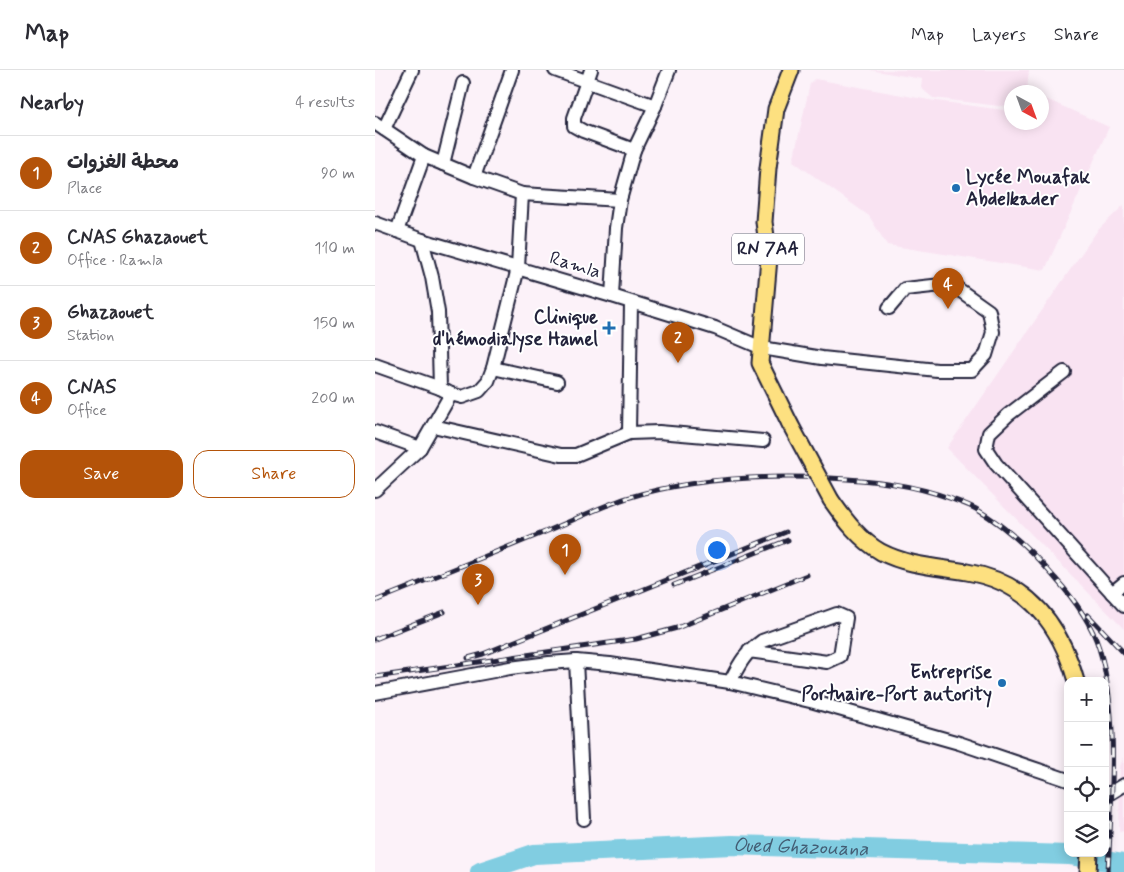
<!DOCTYPE html>
<meta charset="utf-8">
<style>
:root{--surface:#fff;--page:#f2f2f3;--text:#2b2b33;--muted:#7c7c81;--line:#e1e1e2;--accent:#b45309}
body{margin:0;font-family:Mynerve,"Playpen Sans Arabic",sans-serif;background:var(--page);color:var(--text)}
.controls{position:absolute;right:15px;bottom:15px;display:grid;overflow:hidden;border-radius:10px;box-shadow:0 2px 12px #0003}
.controls button{width:45px;height:45px;display:grid;place-items:center;padding:0;border:0;border-bottom:1px solid var(--line);background:var(--surface);color:var(--text);font:25px sans-serif}
.compass{position:absolute;left:629px;top:15px;width:45px;height:45px;border-radius:50%;background:var(--surface);box-shadow:0 2px 12px #0003;rotate:139deg}
.you{position:absolute;left:341px;top:479px;width:18px;height:18px;margin:-12px;border:4px solid #fff;border-radius:50%;background:#1a73e8;box-shadow:0 0 0 8px #1a73e833}
.badge{display:grid;place-items:center;width:32px;height:32px;border-radius:50%;background:var(--accent);color:#fff;font-size:16px;font-weight:700}
.pin{position:absolute;translate:-50% -41px;filter:drop-shadow(0 1px 2px #0008)}
.pin::after{content:'';position:absolute;top:26px;width:18px;height:15px;background:inherit;clip-path:polygon(0 0,100% 0,50% 100%)}
.list{margin:0;padding:0;list-style:none}
h2{display:flex;justify-content:space-between;align-items:center;height:65px;margin:0;padding:0 20px;font-size:21px}
h2 small{font-size:16px;font-weight:400;color:var(--muted)}
.list li{display:grid;grid-template-columns:32px 1fr auto;gap:15px;align-items:center;box-sizing:border-box;height:75px;padding:0 20px;border-top:1px solid var(--line)}
.list b{display:block;font-size:19px;white-space:nowrap}
.list p{margin:0;font-size:16px;white-space:nowrap;color:var(--muted)}
.list em{font-size:16px;font-style:normal;color:var(--muted)}
.actions{display:flex;gap:10px;padding:15px 20px}
.actions a{flex:1;padding:11px 0;border:1px solid var(--accent);border-radius:15px;text-align:center;font-size:18px;color:var(--accent)}
.actions .main{background:var(--accent);color:#fff}
.icon{flex:none;width:28px;height:28px;fill:none;stroke:currentColor;stroke-width:2;stroke-linecap:round;stroke-linejoin:round}
.map{position:relative;flex:none;width:749px;height:802px;overflow:hidden}
header{display:flex;align-items:center;gap:30px;box-sizing:border-box;height:70px;padding:0 25px;background:var(--surface);border-bottom:1px solid var(--line)}
header strong{font-size:24px}
nav{display:flex;gap:28px;margin-inline-start:auto;font-size:18px}
main{display:flex}
aside{flex:1;background:var(--surface)}
.map>svg:first-child{display:block}
.built{fill:#f9e3f2}
.lines{fill:none;stroke-linecap:round;stroke-linejoin:round}
.river{stroke:#81cde1;stroke-width:20}
.minor-casing{stroke:#22223b;stroke-width:16}
.major-casing{stroke:#22223b;stroke-width:19}
.minor{stroke:#fff;stroke-width:12}
.major{stroke:#fde080;stroke-width:15}
.rail-casing{stroke:#22223b;stroke-width:5}
.rail{stroke:#fff;stroke-width:3;stroke-dasharray:9;stroke-linecap:butt}
.major-bridge-casing{stroke:#22223b;stroke-width:19;stroke-linecap:butt}
.major-bridge{stroke:#fde080;stroke-width:15}
.poi-dot{fill:#1f6fb2;stroke:#fff;stroke-width:2}
.labels{text-anchor:middle;dominant-baseline:central;stroke-width:4;stroke-linejoin:round;paint-order:stroke}
.shield{fill:#fff;stroke:#646476;stroke-width:1}
.shield-label{font-size:18px;font-weight:bold;fill:#22223b}
.poi-label{font-size:19px;font-weight:bold;fill:#22223b;stroke:#fff;text-anchor:end}
.street-label{font-size:19px;fill:#22223b;stroke:#fff}
.water-label{font-size:20px;font-style:italic;fill:#435e75;stroke:#fff}
</style>
<header>
<strong>Map</strong>
<nav><a>Map</a><a>Layers</a><a>Share</a></nav>
</header>
<main>
<aside>
<h2>Nearby<small>4 results</small></h2>
<ul class="list">
<li><span class="badge">1</span><div><b>محطة الغزوات</b><p>Place</p></div><em>90 m</em></li>
<li><span class="badge">2</span><div><b>CNAS Ghazaouet</b><p>Office · Ramla</p></div><em>110 m</em></li>
<li><span class="badge">3</span><div><b>Ghazaouet</b><p>Station</p></div><em>150 m</em></li>
<li><span class="badge">4</span><div><b>CNAS</b><p>Office</p></div><em>200 m</em></li>
</ul>
<div class="actions"><a class="main">Save</a><a>Share</a></div>
</aside>
<div class="map">
<svg width="749" height="802" viewBox="0 0 749 802">
<rect width="100%" height="100%" fill="#fcf2f9"/>
<filter id="ink" filterUnits="userSpaceOnUse"><feTurbulence type="fractalNoise" baseFrequency=".02" numOctaves="2"/><feDisplacementMap in="SourceGraphic" scale="10" xChannelSelector="R" yChannelSelector="G"/><feConvolveMatrix kernelMatrix="1 2 1 2 8 2 1 2 1" color-interpolation-filters="sRGB"/></filter>
<g filter="url(#ink)">
<!-- built -->
<g class="built">
<polygon points="495,0 654,0 652,22 636,22 636,35 624,36 558,28 546,18 547,9"/>
<polygon points="440,9 554,30 636,41 636,52 666,52 667,31 671,29 734,57 670,200 512,175 494,146 418,91 435,14"/>
<polygon points="749,135 749,559 572,378 722,161"/>
<polygon points="749,687 749,761 744,762 745,696"/>
</g>
<g class="lines">
<!-- river -->
<path class="river" id="s1" d="M105,802l54,-18 198,-9 337,10 55,9"/>
<!-- minor casing -->
<g class="minor-casing">
<g id="minor">
<polyline points="180,0 280,36"/>
<polyline points="216,0 199,48 199,56 208,61 259,80"/>
<polyline points="0,53 49,86 22,161"/>
<polyline points="9,59 37,0"/>
<polyline points="49,86 99,107 147,124"/>
<polyline points="68,94 88,13"/>
<polyline points="99,107 137,0"/>
<polyline points="0,153 47,170 237,226 340,258 387,278 447,288 562,300 597,300 611,285 618,262 614,241 576,214 530,219 514,238"/>
<polyline points="47,170 57,207 63,242 65,318 76,324"/>
<polyline points="237,226 241,158 245,130 259,80 280,36 294,0"/>
<polyline points="0,295 65,318"/>
<polyline points="118,298 182,312"/>
<polyline points="689,302 633,345 614,363 611,379 621,394 749,536"/>
<polyline points="58,356 186,385 201,385 254,363 284,362 388,371"/>
<polyline points="0,362 45,378"/>
<polyline points="254,363 256,233"/>
<polyline points="0,420 45,378 76,324 87,327 104,321 113,311 118,298 143,198 147,124 245,130"/>
<polyline points="737,523 749,513"/>
<polyline points="201,591 209,749"/>
<path d="M355,612c10,-19 14,-28 32,-41l75,-27 9,4 -6,38 -13,6 -78,-11"/>
<polyline points="0,623 135,598 174,593 201,591 235,594 355,612 439,632 584,673 693,710"/>
<polyline points="730,723 736,723 749,715"/>
</g>
</g>
<!-- major casing -->
<g class="major-casing">
<g id="major">
<polyline points="415,354 385,293 394,188 389,152 393,98 401,39 416,0"/>
<path d="M456,430c14,20 29,40 50,52 27,14 57,15 86,20 61,10 93,52 109,109"/>
<polyline points="713,802 714,783"/>
</g>
</g>
<!-- minor -->
<use href="#minor" class="minor"/>
<!-- major -->
<use href="#major" class="major"/>
<!-- rail casing -->
<g class="rail-casing">
<g id="rail">
<polyline points="299,515 413,470"/>
<path d="M0,531c57,-23 113,-46 170,-69 27,-11 54,-25 82,-34 65,-20 134,-23 202,-20 43,2 83,6 123,21 8,3 17,6 24,10 31,18 56,42 79,69 18,20 36,44 44,70 21,67 12,154 9,224"/>
<polyline points="713,545 749,583"/>
<polyline points="0,569 69,542"/>
<polyline points="93,588 108,584 411,462"/>
<polyline points="0,607 261,569 302,558 432,505"/>
</g>
</g>
<!-- rail -->
<use href="#rail" class="rail"/>
<!-- major-bridge casing -->
<g class="major-bridge-casing">
<polyline id="major-bridge" points="415,354 456,430"/>
</g>
<!-- major-bridge -->
<use href="#major-bridge" class="major-bridge"/>
</g>
</g>
<!-- markers -->
<g class="poi-dot">
<circle cx="581" cy="118" r="5"/>
<path d="M231.5 250.5h5v5h5v5h-5v5h-5v-5h-5v-5h5z"/>
<circle cx="627" cy="613" r="5"/>
</g>
<g class="labels">
<!-- shield labels -->
<rect class="shield" x="357" y="163.5" width="72" height="31" rx="4"/>
<g class="shield-label">
<text x="393" y="179">RN 7AA</text>
</g>
<!-- poi labels -->
<g class="poi-label">
<text x="591" y="107" text-anchor="start">Lycée Mouafak<tspan x="591" dy="22">Abdelkader</tspan></text>
<text x="223" y="247">Clinique<tspan x="223" dy="22">d'hémodialyse Hamel</tspan></text>
<text x="617" y="602">Entreprise<tspan x="617" dy="22">Portuaire-Port autority</tspan></text>
</g>
<!-- street labels -->
<g class="street-label">
<text transform="translate(200 195) rotate(17)">Ramla</text>
</g>
<!-- water labels -->
<g class="water-label">
<text stroke="none"><textPath href="#s1" startOffset="324">Oued Ghazouana</textPath></text>
</g>
</g>
</svg>
<div class="controls">
<button>+</button>
<button>−</button>
<button><svg class="icon" aria-label="locate" viewBox="0 0 24 24"><circle cx="12" cy="12" r="6"/><path d="M12 2v4M12 18v4M2 12h4M18 12h4"/></svg></button>
<button><svg class="icon" aria-label="layers" viewBox="0 0 24 24"><path d="M12 4l9 5-9 5-9-5zM3 14l9 5 9-5"/></svg></button>
</div>
<svg class="compass" viewBox="-18 -18 36 36"><path d="M0-13l5 13h-10z" fill="#e53935"/><path d="M0 13l5-13h-10z" fill="#7c7c81"/></svg>
<div class="you"></div>
<div class="pin badge" style="left:190px;top:505px">1</div>
<div class="pin badge" style="left:303px;top:293px">2</div>
<div class="pin badge" style="left:103px;top:535px">3</div>
<div class="pin badge" style="left:573px;top:239px">4</div>
</div>
</main>
